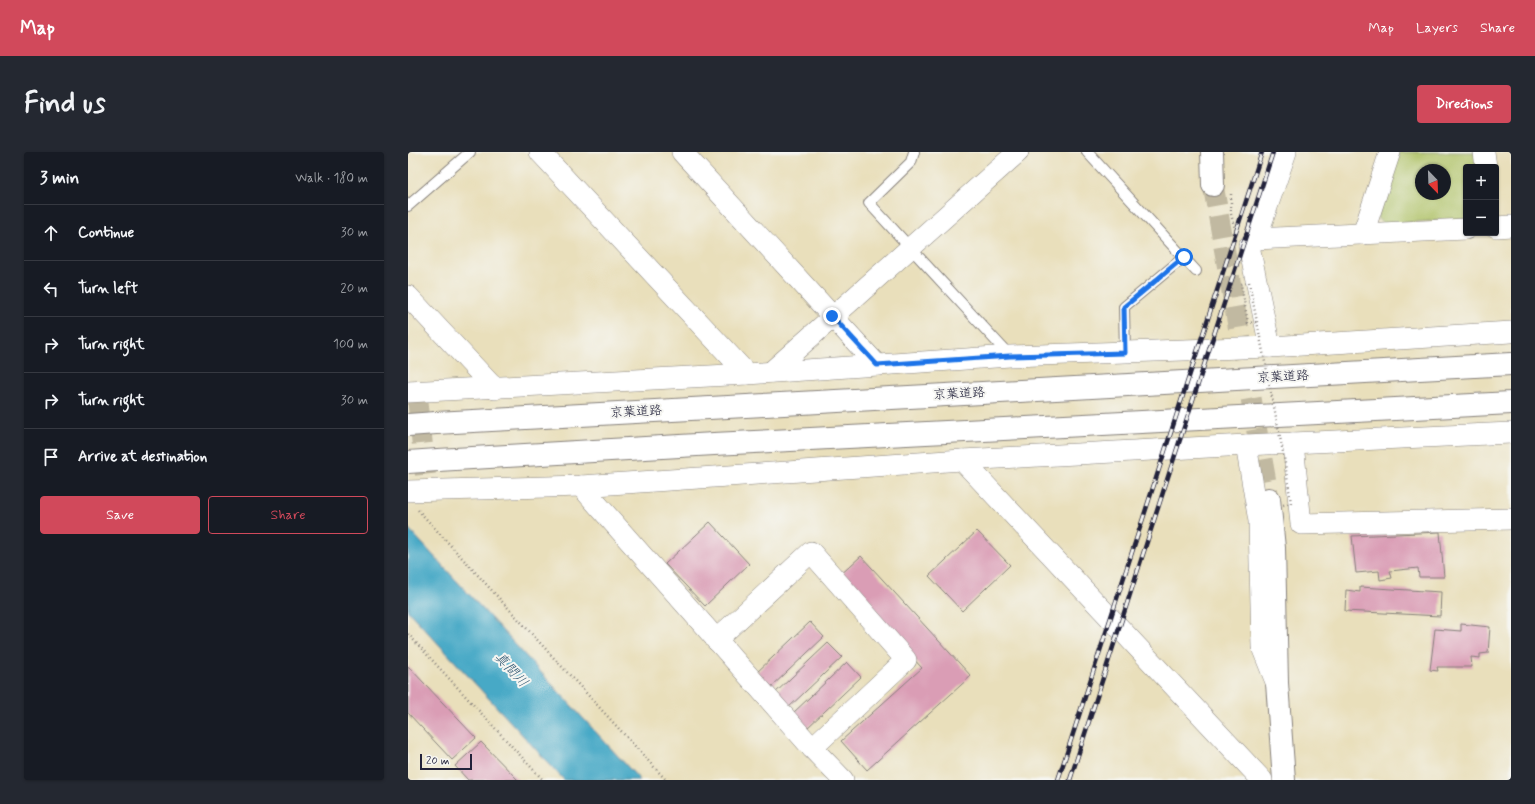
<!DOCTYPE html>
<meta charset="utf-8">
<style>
:root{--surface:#171b24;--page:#242831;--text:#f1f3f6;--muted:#9ea1a6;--line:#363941;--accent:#d1495b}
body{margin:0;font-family:Mynerve,"Klee One",sans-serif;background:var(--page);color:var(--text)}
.controls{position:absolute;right:12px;top:12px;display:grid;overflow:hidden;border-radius:4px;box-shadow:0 1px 3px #0004}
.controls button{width:36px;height:36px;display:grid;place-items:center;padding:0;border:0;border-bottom:1px solid var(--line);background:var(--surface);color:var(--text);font:20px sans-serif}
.compass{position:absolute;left:1007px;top:12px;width:36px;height:36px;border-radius:50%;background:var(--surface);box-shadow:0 1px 3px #0004;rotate:157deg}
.scale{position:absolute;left:12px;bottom:10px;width:52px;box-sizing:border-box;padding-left:4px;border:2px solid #22223b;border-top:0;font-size:11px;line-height:14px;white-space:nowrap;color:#22223b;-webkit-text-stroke:3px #f6f6f2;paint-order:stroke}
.stop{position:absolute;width:12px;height:12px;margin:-9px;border:3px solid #1a73e8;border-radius:50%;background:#fff}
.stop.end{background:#1a73e8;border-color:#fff;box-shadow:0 1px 4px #0008}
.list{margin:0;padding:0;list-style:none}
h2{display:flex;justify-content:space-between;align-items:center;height:52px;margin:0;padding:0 16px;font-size:17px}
h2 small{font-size:13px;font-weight:400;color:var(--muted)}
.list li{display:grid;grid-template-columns:26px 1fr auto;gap:12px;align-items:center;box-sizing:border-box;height:56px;padding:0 16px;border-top:1px solid var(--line)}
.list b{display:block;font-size:15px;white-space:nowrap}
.list em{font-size:13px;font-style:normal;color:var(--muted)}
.actions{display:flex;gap:8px;padding:12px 16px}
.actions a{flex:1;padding:9px 0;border:1px solid var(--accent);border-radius:4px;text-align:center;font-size:14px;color:var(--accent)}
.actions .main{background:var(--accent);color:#fff}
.icon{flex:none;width:22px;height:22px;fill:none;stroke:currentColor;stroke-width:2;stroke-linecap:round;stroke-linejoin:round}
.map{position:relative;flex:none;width:1103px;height:628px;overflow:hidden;border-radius:4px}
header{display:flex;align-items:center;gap:24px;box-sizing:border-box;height:56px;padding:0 20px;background:var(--accent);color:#fff}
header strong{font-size:19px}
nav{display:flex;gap:22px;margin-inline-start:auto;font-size:14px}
.intro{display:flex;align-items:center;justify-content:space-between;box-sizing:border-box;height:96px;padding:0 24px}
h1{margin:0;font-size:28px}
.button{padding:10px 18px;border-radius:4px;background:var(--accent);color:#fff;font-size:14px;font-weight:700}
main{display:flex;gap:24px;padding:0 24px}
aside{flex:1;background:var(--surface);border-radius:4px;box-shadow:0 1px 3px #0004}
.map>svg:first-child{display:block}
.green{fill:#aec165;stroke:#687250;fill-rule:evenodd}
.water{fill:#47a9c6;stroke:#346680}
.building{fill:#da9db5}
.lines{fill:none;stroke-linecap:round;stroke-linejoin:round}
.minor-tunnel{stroke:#c1b9a1;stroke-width:21;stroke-dasharray:21 10;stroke-linecap:butt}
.service-casing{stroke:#86807b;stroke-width:12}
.minor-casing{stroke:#86807b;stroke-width:22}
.tertiary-casing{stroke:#86807b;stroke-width:24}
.motorway-casing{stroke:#86807b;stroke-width:24}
.path{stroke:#86807b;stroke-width:2.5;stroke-dasharray:1 3;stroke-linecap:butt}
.service{stroke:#fff;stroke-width:10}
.minor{stroke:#fff;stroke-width:21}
.tertiary{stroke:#fff;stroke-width:22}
.motorway{stroke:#fff;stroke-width:22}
.rail-casing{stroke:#22223b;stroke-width:4.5}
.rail{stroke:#f6f6f2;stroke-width:3;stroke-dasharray:9;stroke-linecap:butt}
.motorway-bridge-casing{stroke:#86807b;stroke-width:24;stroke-linecap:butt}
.path-bridge{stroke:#86807b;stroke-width:2.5;stroke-dasharray:1 3;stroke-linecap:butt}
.motorway-bridge{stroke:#fff;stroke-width:22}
.route{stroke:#1a73e8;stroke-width:5}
.labels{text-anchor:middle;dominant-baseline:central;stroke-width:4;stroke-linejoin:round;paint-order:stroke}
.street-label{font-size:13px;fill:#22223b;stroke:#f6f6f2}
.water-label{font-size:14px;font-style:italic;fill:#315873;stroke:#f6f6f2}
</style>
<header>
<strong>Map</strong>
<nav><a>Map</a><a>Layers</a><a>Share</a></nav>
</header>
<div class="intro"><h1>Find us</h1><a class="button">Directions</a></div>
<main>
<aside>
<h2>3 min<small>Walk · 180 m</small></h2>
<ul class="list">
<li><svg class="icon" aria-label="ahead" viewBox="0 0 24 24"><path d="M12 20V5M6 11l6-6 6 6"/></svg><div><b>Continue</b></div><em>30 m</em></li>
<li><svg class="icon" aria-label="left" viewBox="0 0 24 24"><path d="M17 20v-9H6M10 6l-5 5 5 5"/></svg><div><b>Turn left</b></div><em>20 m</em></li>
<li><svg class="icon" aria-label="right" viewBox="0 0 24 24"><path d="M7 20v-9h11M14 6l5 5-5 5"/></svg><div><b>Turn right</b></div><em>100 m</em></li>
<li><svg class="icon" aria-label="right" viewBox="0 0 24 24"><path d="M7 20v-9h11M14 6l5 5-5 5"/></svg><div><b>Turn right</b></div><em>30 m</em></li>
<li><svg class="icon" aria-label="arrive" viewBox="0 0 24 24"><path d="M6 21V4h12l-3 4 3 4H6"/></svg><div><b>Arrive at destination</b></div></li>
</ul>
<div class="actions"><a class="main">Save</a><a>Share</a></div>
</aside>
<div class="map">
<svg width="1103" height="628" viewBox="0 0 1103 628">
<rect width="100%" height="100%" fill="#f6f6f2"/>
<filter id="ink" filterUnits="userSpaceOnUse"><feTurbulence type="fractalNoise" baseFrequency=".025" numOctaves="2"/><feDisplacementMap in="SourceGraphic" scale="8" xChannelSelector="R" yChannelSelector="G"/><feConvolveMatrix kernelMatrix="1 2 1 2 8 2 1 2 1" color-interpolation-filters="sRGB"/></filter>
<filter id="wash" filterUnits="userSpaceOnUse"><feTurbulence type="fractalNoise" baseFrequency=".012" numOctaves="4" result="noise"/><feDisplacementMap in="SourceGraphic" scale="16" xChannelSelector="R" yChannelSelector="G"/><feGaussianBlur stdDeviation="0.9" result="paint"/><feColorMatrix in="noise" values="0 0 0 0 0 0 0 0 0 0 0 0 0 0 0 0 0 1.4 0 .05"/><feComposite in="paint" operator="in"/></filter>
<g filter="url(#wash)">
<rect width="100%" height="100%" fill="#e9dfbb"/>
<!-- green -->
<path class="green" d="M991,0h76l3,15h-12v52l-83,5 -6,-6zM1013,18h24v24h-24z"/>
<!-- water -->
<polygon class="water" points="0,376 232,628 156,628 0,459"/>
<g id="blocks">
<!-- building -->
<g class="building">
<polygon points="302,370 341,412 297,454 257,412"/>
<polygon points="569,379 602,413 554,459 521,424"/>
<polygon points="1032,380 1036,425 1011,425 1010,416 982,419 984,426 972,428 971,419 948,421 944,384"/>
<polygon points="453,404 563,524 459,618 433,589 514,516 430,425"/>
<polygon points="952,435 1033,440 1032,464 937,459 938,438 952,440"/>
<polygon points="402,470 416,485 361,537 347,522"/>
<polygon points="1053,472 1082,475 1080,501 1072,502 1072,506 1063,505 1064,515 1029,515 1030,519 1022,518 1027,477 1053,479"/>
<polygon points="420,491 434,505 379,557 365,543"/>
<polygon points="439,510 453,525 398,577 384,562"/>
<polygon points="0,514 68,586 44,608 0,561"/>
<polygon points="73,590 110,628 60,628 47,614"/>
</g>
</g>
</g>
<g filter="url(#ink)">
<use href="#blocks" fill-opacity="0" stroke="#86807b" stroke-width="1"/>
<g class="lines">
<!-- minor-tunnel -->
<g class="minor-tunnel">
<polyline points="805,33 861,347"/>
<polyline points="9,240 19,338"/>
</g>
<!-- service casing -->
<g class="service-casing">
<g id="service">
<polyline points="506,0 503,10 461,51 602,204"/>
<polyline points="679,0 788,119"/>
<polyline points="0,54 62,0"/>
<polyline points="717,201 716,155 776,105"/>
</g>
</g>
<!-- minor casing -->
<g class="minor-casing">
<g id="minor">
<polyline points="132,0 339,222"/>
<polyline points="274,0 469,213"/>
<polyline points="1076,0 1078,15"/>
<polyline points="1088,75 1103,74"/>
<polyline points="955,82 982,0"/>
<polyline points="848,87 1058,77"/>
<polyline points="0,144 87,237"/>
<polyline points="862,195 841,94 848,87 878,0"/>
<polyline points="363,220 610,0"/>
<polyline points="0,240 339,222 602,204 862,195 1103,180"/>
<polyline points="885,291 893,372 1103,367"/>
<polyline points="838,293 851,369 854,495 868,530"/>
<polyline points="554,308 854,628"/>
<polyline points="173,334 404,596 435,628"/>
<polyline points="0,339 173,334 554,308 838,293 1103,281"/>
<polyline points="308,488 403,400 498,508 404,596"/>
</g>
</g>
<!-- tertiary casing -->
<g class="tertiary-casing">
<g id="tertiary">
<polyline points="804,0 805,33"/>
<polyline points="861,347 866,396 869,531 876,628"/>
</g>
</g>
<!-- motorway casing -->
<g class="motorway-casing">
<g id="motorway">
<polyline points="28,271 1103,212"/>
<polyline points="30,308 306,292 1103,251"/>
</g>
</g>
<!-- path -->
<g class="path">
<polyline points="823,42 823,62 828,81"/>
<polyline points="10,358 258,628"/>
<polyline points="0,482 135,628"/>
</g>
<!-- service -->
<use href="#service" class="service"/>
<!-- minor -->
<use href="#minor" class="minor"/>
<!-- tertiary -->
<use href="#tertiary" class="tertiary"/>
<!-- motorway -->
<use href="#motorway" class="motorway"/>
<!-- rail casing -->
<g class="rail-casing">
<g id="rail">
<polyline points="650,628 854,0"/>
<polyline points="662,628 865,0"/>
</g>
</g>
<!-- rail -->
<use href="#rail" class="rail"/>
<!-- motorway-bridge casing -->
<g class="motorway-bridge-casing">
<g id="motorway-bridge">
<polyline points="0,273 28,271"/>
<polyline points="0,310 30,308"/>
</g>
</g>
<!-- path-bridge -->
<polyline class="path-bridge" points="848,170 840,171 833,132 841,130 876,305 883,351 875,353"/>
<!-- motorway-bridge -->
<use href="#motorway-bridge" class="motorway-bridge"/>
</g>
</g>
<g class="lines" filter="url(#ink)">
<!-- route -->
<polyline class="route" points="424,164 469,213 602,204 717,201 716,155 776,105"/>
</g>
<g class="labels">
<!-- street labels -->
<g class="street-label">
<text transform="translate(875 225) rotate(-3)">京葉道路</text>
<text transform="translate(551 242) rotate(-3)">京葉道路</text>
<text transform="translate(228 260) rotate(-3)">京葉道路</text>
</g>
<!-- water labels -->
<g class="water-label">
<text transform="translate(103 518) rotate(47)">真間川</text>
</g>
</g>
</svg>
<div class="controls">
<button>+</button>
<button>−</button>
</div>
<svg class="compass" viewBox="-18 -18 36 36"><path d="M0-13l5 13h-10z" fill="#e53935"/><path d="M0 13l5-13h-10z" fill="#9ea1a6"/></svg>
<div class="scale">20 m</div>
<div class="stop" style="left:776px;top:105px"></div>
<div class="stop end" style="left:424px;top:164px"></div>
</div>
</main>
